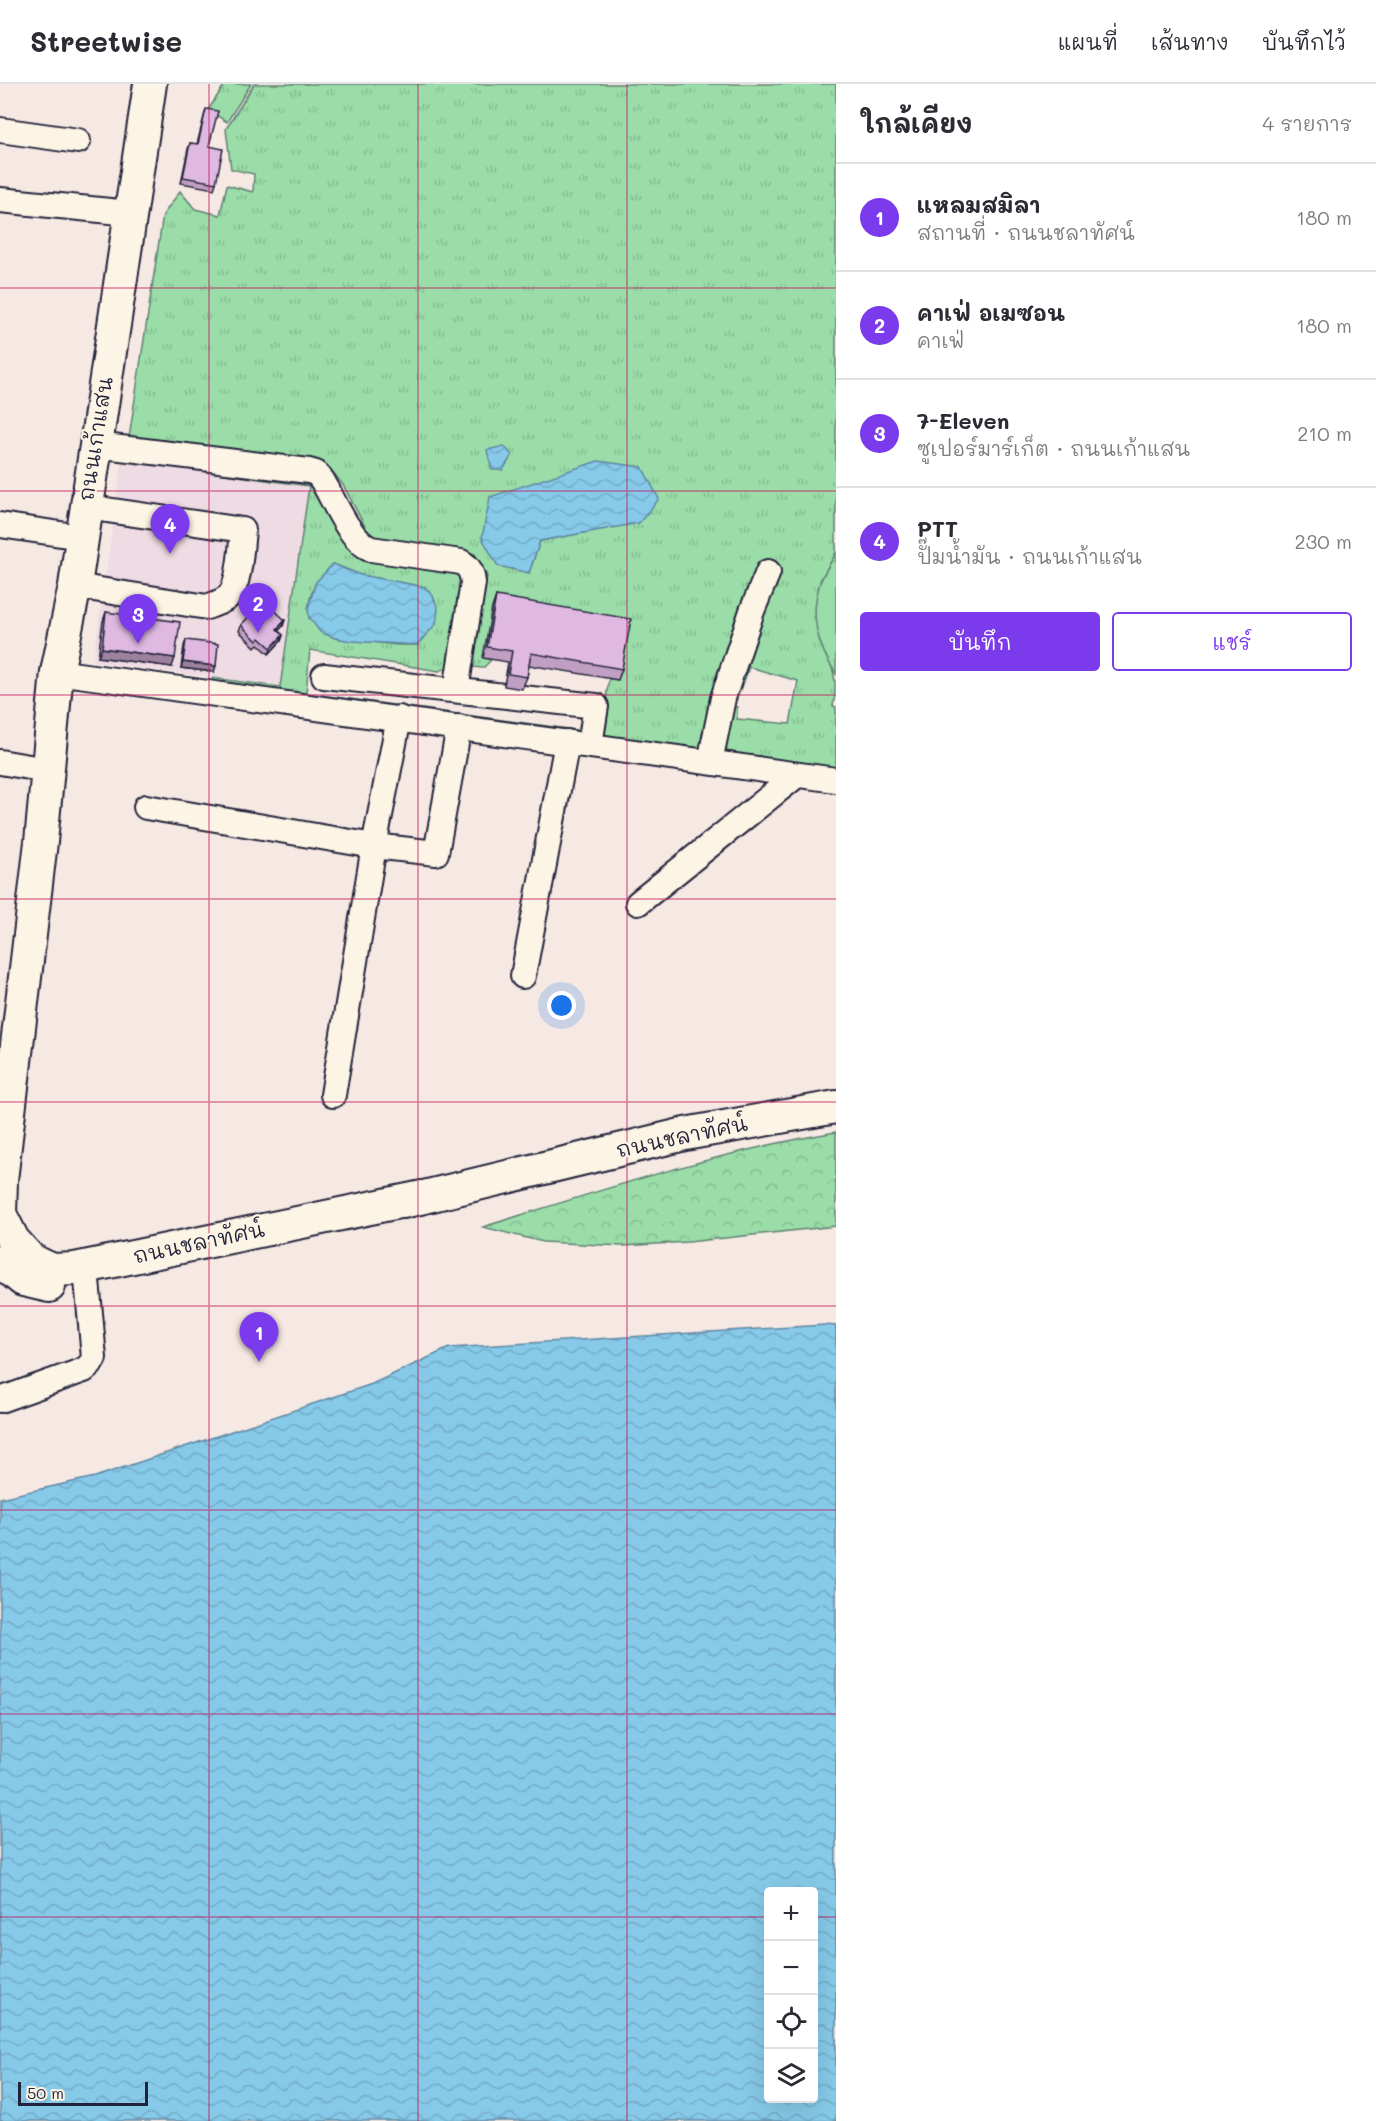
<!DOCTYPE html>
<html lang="th">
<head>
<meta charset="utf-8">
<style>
	:root { --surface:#fff; --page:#f2f2f3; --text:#2b2b33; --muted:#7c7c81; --line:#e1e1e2; --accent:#7c3aed }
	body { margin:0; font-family:Mali,"Playpen Sans Thai",sans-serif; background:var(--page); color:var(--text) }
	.controls { position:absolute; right:18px; bottom:18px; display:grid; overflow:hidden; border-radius:6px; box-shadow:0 6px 24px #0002 }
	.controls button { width:54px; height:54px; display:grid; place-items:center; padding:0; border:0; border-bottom:2px solid var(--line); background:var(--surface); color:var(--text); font:30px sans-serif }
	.scale { position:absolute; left:18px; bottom:15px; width:130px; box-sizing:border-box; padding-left:6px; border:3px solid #22223b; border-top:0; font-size:16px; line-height:21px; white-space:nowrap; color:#22223b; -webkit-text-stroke:4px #fcf5e5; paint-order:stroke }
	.you { position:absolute; left:562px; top:922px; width:21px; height:21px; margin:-15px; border:4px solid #fff; border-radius:50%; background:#1a73e8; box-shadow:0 0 0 9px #1a73e833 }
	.badge { display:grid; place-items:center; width:39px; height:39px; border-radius:50%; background:var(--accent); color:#fff; font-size:20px; font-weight:700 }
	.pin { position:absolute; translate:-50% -50px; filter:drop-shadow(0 2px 3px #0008) }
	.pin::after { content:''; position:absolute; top:32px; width:21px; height:18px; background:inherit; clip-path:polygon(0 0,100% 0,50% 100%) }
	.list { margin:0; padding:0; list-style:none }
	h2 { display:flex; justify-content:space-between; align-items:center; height:78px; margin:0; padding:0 24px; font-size:26px }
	h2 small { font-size:20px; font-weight:400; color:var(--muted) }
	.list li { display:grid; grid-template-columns:39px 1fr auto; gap:18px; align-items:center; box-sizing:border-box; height:108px; padding:0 24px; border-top:2px solid var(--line) }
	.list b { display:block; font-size:22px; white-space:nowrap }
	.list p { margin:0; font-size:20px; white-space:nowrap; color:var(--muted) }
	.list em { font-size:20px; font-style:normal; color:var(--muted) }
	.actions { display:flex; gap:12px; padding:18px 24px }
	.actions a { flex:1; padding:14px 0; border:2px solid var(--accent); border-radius:6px; text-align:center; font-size:21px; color:var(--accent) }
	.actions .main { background:var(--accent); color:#fff }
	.icon { flex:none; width:33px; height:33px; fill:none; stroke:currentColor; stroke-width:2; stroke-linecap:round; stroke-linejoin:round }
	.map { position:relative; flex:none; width:836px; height:2037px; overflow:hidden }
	header { display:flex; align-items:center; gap:36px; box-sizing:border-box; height:84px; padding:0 30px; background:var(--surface); border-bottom:2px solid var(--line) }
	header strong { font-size:28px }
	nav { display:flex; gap:33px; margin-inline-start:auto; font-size:21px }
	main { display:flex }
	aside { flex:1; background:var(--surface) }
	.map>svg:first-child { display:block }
</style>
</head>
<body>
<header>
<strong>Streetwise</strong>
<nav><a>แผนที่</a><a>เส้นทาง</a><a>บันทึกไว้</a></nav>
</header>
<main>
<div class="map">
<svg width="836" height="2037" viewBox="0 0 836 2037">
	<defs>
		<pattern id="grass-tufts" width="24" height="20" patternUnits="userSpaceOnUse" patternTransform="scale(1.5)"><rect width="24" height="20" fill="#9adda8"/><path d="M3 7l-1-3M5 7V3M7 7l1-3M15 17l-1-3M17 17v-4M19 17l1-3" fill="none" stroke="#84bd92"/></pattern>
		<pattern id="forest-crowns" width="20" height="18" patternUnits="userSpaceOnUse" patternTransform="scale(1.5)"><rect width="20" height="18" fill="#9adda8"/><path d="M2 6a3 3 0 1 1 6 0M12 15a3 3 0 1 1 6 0" fill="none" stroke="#84bd92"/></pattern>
		<pattern id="water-waves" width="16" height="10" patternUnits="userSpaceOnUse" patternTransform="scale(1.5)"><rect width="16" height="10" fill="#86c9e8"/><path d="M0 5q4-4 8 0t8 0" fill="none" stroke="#73acc8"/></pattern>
	</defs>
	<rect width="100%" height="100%" fill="#f6e9e4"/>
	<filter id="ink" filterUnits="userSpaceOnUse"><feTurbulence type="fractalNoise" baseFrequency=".0167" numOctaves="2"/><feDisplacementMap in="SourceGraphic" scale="12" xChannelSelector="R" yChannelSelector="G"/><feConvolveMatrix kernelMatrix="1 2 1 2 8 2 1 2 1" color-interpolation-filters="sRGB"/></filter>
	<g filter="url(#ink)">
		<path fill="#efdbe3" d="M 122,376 L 309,402 L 280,603 L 93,577 Z"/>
		<g fill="url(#grass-tufts)" stroke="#5e8072" stroke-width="1.5" fill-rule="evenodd">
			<path d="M 225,0 L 251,0 L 227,38 L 208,26 Z"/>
			<path d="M 254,0 L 836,0 L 836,469 L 820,497 L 832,584 C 836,594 836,610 833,622 L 836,623 L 836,688 L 718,673 L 729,621 L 737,623 L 737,635 L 790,640 L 798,597 L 749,583 L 741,606 L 732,600 L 754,536 L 778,479 L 759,497 L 704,672 L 600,652 L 609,595 L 618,596 L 626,547 L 483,574 L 491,576 L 483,584 L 473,583 L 471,572 L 487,492 L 475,470 L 378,457 L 367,446 L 343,401 L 327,381 L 311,375 L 129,354 L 163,131 L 180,107 L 195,125 L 220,131 L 227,101 L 253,108 L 254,90 L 231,85 L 226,45 ZM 582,449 L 540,457 L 529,489 L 482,454 Z"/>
			<path d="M 126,370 L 311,397 L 352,465 L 452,487 L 460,491 L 463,498 L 452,577 L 447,584 L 439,587 L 310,566 L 306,609 L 583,647 L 583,654 L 213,599 L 213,594 L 280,603 L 309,402 L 122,376 ZM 333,480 L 361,491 L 425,503 L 418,561 L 398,561 L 335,554 L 309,534 C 306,509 318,496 333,480 Z"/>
		</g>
		<path fill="url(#forest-crowns)" stroke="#5e8072" stroke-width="1.5" d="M 836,1048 L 836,1142 L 688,1158 L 623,1162 L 543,1158 L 483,1143 C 599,1107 716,1068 836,1048 Z"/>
		<path fill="#9adda8" stroke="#5e8072" stroke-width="1.5" d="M 836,469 L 836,590 C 817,561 809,532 820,499 C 823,489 831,479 836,469 Z"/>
		<g fill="url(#water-waves)" stroke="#5e86a3" stroke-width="1.5" fill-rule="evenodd">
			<path d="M 504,362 L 512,371 L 503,386 L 492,386 L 487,366 Z"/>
			<path d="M 598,377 L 642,383 L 659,415 L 639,439 L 540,457 L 529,489 L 498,482 L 482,454 L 490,413 Z"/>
			<path d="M 333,480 L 361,491 L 425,503 L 433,512 L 438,525 L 436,540 L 417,561 L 351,557 L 335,554 L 320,548 L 309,533 L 308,524 L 316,498 Z"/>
			<path d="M 825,1241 L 836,1242 L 836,2037 L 0,2037 L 0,1414 L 95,1393 L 372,1300 L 449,1264 ZM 768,1808 L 814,1808 L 814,2014 L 768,2014 Z"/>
		</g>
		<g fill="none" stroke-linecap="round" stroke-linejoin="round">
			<defs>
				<g id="minor">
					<path d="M 0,46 L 78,57"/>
					<path d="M 0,116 L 130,129"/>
					<path d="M 96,361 L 309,387 L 316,389 L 322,396 C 334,416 349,456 371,465 L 461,478 C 470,483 472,489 473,499 L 456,606"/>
					<path d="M 0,441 L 81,453"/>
					<path d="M 75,502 L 207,523 C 214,520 223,518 229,512 C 240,500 241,463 243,446 L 86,423"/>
					<path d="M 57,588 L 836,696"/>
					<path d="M 324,592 L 596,622 L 590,661"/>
					<path d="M 0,678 L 47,686"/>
					<path d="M 710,678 L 723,614 L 752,527 L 768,488"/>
					<path d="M 146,723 L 374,762 L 436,769 L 459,643"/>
					<path d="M 638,819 L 797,691"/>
					<path d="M 523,892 L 567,658"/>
					<path d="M 333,1011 L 374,762 L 399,634"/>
					<path d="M 0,1316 L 84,1286 L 90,1281 L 94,1274 L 87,1196"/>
				</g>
				<g id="major">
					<path d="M 150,0 L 75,502 L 57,588 L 41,758 L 1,1096 L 0,1130 L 13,1156 L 31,1176 L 52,1186 L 75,1185 L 423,1113"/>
					<path d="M 403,1118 L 685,1050 L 836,1023"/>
					<path d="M 0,1177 L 23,1196 L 49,1202"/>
				</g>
			</defs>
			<use href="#minor" stroke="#22223b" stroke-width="28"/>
			<use href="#major" stroke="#22223b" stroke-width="36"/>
			<use href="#minor" stroke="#fcf5e5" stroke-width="24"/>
			<use href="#major" stroke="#fcf5e5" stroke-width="32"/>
		</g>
		<g fill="#c19fc2" stroke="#22223b" stroke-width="1.5">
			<path d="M 206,25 L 209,62 L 216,99 L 214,105 L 181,99 L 188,65 L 190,59 L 197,60 Z"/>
			<path d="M 496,512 L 622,585 L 618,596 L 529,581 L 527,593 L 522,605 L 504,602 L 508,578 L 483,574 L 492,524 Z"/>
			<path d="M 106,528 L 172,583 L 98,573 L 103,537 Z"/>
			<path d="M 260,530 L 283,542 L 278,547 L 283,551 L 281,557 L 269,570 L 258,560 L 255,563 L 239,547 L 241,541 Z"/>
			<path d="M 186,556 L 214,588 L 181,584 L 184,562 Z"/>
		</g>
		<g fill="#9d829e" stroke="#22223b" stroke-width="1.5">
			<path d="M 285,536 L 283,542 L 274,551 L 277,545 Z"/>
			<path d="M 283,551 L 281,557 L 269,570 L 271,564 Z"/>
			<path d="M 102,564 L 175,574 L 172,583 L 98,573 Z"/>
			<path d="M 183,578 L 216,582 L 214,588 L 181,584 Z"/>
		</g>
		<g fill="#e0b9e2" stroke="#22223b" stroke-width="1.5">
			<path d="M 206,25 L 218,27 L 209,62 L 223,65 L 216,99 L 183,93 L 190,59 L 198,60 Z"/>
			<path d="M 496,512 L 631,535 L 622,585 L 531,569 L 527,593 L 508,590 L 512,567 L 487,563 Z"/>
			<path d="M 269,521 L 285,536 L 277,545 L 283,551 L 271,564 L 260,554 L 257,557 L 241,541 L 255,526 L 260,530 Z"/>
			<path d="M 106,528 L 180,538 L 175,574 L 102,564 Z"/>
			<path d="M 186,556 L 218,560 L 216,582 L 183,578 Z"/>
		</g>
	</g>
	<path fill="none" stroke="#c2185b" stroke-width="1.5" stroke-opacity="0.55" d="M 209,0 L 209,2037M 418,0 L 418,2037M 627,0 L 627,2037M 0,204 L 836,204M 0,407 L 836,407M 0,611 L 836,611M 0,815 L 836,815M 0,1018 L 836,1018M 0,1222 L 836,1222M 0,1426 L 836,1426M 0,1630 L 836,1630M 0,1833 L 768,1833M 814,1833 L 836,1833"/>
	<g text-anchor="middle" stroke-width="4.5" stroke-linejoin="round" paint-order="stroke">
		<g font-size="21" fill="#22223b" stroke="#fcf5e5">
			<text transform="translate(96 355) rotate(-81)" y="7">ถนนเก้าแสน</text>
			<text transform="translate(682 1053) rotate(-12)" y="7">ถนนชลาทัศน์</text>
			<text transform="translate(199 1159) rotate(-12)" y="7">ถนนชลาทัศน์</text>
		</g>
	</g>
</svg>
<div class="controls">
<button>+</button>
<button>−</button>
<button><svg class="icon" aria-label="locate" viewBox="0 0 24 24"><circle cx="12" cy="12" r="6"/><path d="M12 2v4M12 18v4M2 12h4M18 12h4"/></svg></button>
<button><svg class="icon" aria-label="layers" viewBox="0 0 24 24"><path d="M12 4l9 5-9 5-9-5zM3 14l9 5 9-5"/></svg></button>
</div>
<div class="scale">50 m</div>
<div class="you"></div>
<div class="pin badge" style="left:259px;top:1278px">1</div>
<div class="pin badge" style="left:258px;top:549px">2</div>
<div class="pin badge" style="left:138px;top:560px">3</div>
<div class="pin badge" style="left:170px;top:470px">4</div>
</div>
<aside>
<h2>ใกล้เคียง<small>4 รายการ</small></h2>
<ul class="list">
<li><span class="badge">1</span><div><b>แหลมสมิลา</b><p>สถานที่ · ถนนชลาทัศน์</p></div><em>180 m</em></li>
<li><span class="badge">2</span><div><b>คาเฟ่ อเมซอน</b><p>คาเฟ่</p></div><em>180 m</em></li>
<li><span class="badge">3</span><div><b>7-Eleven</b><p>ซูเปอร์มาร์เก็ต · ถนนเก้าแสน</p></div><em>210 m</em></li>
<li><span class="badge">4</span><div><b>PTT</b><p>ปั๊มน้ำมัน · ถนนเก้าแสน</p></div><em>230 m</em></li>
</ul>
<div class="actions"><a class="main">บันทึก</a><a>แชร์</a></div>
</aside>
</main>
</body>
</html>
